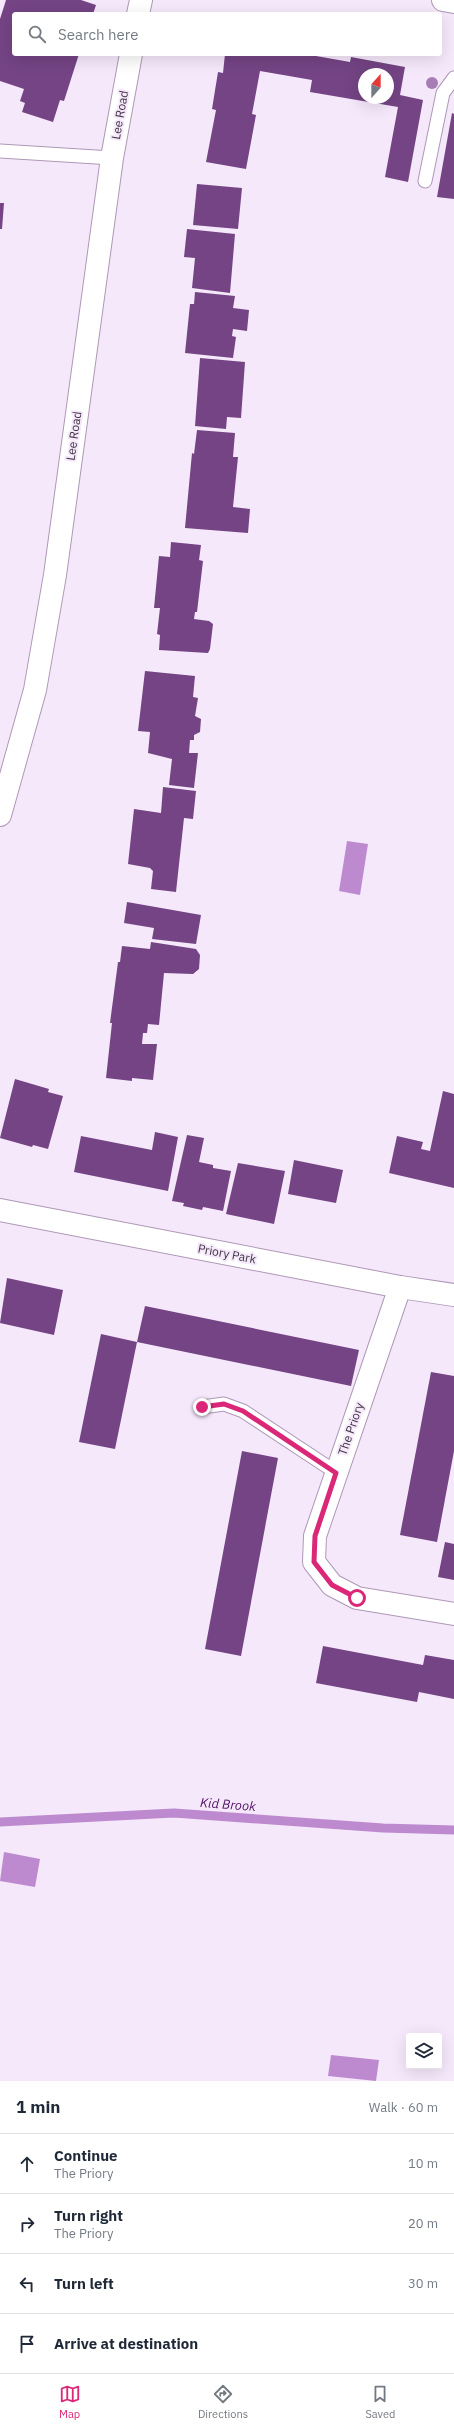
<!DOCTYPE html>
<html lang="en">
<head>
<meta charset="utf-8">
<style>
	:root { --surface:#fff; --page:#f6f6f7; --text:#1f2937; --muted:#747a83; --line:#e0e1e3; --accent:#db2777 }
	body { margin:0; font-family:"IBM Plex Sans",sans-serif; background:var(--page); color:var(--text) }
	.controls { position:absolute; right:12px; bottom:12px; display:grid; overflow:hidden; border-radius:4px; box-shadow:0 4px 16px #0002 }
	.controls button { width:36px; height:36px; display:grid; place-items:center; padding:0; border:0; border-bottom:1px solid var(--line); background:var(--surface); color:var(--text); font:20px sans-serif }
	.compass { position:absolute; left:358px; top:68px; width:36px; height:36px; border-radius:50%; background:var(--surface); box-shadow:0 4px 16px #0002; rotate:21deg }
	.stop { position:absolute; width:12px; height:12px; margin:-9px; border:3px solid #db2777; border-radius:50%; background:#fff }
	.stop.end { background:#db2777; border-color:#fff; box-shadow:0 1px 4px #0008 }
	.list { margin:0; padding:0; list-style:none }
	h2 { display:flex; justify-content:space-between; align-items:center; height:52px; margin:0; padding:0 16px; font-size:17px }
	h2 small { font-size:13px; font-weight:400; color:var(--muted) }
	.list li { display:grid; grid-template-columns:26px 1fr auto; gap:12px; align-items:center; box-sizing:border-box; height:60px; padding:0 16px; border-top:1px solid var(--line) }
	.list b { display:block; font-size:15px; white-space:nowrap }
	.list p { margin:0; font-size:13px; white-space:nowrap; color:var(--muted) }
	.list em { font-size:13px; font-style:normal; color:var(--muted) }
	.icon { flex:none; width:22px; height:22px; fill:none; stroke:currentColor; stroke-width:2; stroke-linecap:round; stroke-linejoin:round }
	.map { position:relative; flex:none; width:454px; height:2081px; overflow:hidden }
	.search { position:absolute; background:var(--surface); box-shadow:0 4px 16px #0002; left:12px; right:12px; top:12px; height:44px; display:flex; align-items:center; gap:10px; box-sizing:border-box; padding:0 14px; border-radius:4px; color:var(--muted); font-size:15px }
	.sheet { height:292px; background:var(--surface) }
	nav { display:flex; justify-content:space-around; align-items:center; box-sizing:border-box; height:56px; border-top:1px solid var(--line); background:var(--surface); font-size:11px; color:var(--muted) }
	nav a { display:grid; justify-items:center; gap:2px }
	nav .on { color:var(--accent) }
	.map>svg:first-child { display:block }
</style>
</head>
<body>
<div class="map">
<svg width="454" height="2081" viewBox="0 0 454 2081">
	<rect width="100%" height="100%" fill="#f6e8fb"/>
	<g fill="#bd8acf">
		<path d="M 347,841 L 368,844 L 360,895 L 339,891 Z"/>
		<path d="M 4,1852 L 40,1859 L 35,1887 L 0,1881 Z"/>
		<path d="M 331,2055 L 379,2060 L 376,2081 L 328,2076 Z"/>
	</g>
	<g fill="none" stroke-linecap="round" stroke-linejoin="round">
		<path stroke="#bd8acf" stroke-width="9" d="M 0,1822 L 174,1813 L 383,1828 L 454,1830"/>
	</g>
	<g fill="#744484" fill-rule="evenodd">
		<path d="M 6,0 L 81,0 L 96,5 L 93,14 L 14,14 L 14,54 L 79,54 L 64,101 L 60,100 L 53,122 L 22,112 L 25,103 L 20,101 L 24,89 L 0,81 L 0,19 Z"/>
		<path d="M 225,54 L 317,54 L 316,56 L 350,62 L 351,57 L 405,67 L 400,95 L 423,100 L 408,182 L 385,177 L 398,107 L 310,92 L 312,80 L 260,71 L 252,114 L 256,115 L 246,169 L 206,162 L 216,110 L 212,109 L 218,72 L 223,73 ZM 364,74 L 388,74 L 388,98 L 364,98 Z"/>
		<path d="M 452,113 L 454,114 L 454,199 L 437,197 Z"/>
		<path d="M 197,184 L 242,188 L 238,229 L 193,225 Z"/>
		<path d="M 0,203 L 4,203 L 2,229 L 0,229 Z"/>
		<path d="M 187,229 L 235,234 L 230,293 L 192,288 L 195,258 L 184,257 Z"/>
		<path d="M 195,292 L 235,296 L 233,308 L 249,310 L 247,331 L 233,329 L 232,336 L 236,337 L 233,358 L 185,353 L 190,304 L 194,304 Z"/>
		<path d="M 200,358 L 245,362 L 241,418 L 227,417 L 226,429 L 195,426 Z"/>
		<path d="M 197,430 L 235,433 L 233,457 L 238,457 L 233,507 L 250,509 L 248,533 L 185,528 L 192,453 L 194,454 Z"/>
		<path d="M 171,542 L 201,545 L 199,560 L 203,561 L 197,612 L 195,612 L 194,619 L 209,621 L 213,624 L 210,649 L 208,653 L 159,650 L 160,635 L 157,634 L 160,608 L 154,608 L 159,556 L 170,557 Z"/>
		<path d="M 145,671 L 195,676 L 193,697 L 198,698 L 195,716 L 201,719 L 200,732 L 194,735 L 194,740 L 190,740 L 189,753 L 198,753 L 194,788 L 169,785 L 172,759 L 148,753 L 150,732 L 138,731 Z"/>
		<path d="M 163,787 L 196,791 L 193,819 L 184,818 L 176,892 L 151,889 L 153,871 L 150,868 L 128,864 L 134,809 L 161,813 Z"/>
		<path d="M 127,902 L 201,915 L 196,944 L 152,939 L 154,928 L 124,923 Z"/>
		<path d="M 151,942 L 196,949 L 200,955 L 199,969 L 193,974 L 164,973 L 159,1025 L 148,1024 L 147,1033 L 143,1033 L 142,1044 L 157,1044 L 153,1080 L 132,1078 L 132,1081 L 106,1078 L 112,1023 L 110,1023 L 118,962 L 120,962 L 122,946 L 150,949 Z"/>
		<path d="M 15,1079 L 49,1089 L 48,1092 L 63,1096 L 48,1149 L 33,1145 L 32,1147 L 0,1138 Z"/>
		<path d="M 443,1091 L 454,1094 L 454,1188 L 389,1173 L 397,1136 L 423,1142 L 421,1149 L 430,1151 Z"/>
		<path d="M 155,1132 L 178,1137 L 168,1191 L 74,1172 L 81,1136 L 152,1150 Z"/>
		<path d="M 187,1135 L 204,1138 L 199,1162 L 213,1165 L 213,1168 L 231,1171 L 223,1211 L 203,1207 L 202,1210 L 183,1206 L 184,1203 L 172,1201 Z"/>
		<path d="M 294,1160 L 343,1170 L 336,1203 L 288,1194 Z"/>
		<path d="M 238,1163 L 285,1171 L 274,1224 L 226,1214 Z"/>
		<path d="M 7,1278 L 63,1290 L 54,1335 L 0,1323 Z"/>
		<path d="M 145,1306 L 359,1350 L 351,1386 L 137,1342 Z"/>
		<path d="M 101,1334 L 137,1342 L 115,1449 L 79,1442 Z"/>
		<path d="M 431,1372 L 454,1376 L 454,1451 L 437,1542 L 400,1535 Z"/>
		<path d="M 242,1451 L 278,1458 L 241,1656 L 205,1649 Z"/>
		<path d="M 445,1542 L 454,1544 L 454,1580 L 438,1577 Z"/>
		<path d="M 323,1646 L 423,1665 L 425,1655 L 454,1660 L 454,1699 L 419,1692 L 417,1702 L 316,1683 Z"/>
	</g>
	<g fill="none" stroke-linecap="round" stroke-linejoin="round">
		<defs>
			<g id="service">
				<path d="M 0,151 L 112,158"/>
				<path d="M 425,181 L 443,93 L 454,78"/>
				<path d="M 202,1407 L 224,1404 L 243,1411 L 337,1473"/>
			</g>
			<g id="minor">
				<path d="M 443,0 L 454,2"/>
				<path d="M 0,1210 L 400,1287 L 454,1295"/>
				<path d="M 400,1287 L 315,1536 L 314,1562 L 332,1585 L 357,1598 L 454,1614"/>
			</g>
			<g id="secondary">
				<path d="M 138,14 L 141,0"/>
				<path d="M 0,815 L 35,690 L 55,575 L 112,158 L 131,54"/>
			</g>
		</defs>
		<use href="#service" stroke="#ae98b6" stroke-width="15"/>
		<use href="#minor" stroke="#ae98b6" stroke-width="24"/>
		<use href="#secondary" stroke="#ae98b6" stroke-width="24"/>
		<use href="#service" stroke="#fff" stroke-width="13"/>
		<use href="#minor" stroke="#fff" stroke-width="22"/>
		<use href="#secondary" stroke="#fff" stroke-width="22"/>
	</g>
	<circle fill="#a77eb4" cx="432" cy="83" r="6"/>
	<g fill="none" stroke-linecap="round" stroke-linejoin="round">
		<path stroke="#db2777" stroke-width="5" d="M 202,1407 L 224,1404 L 243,1411 L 336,1473 L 315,1536 L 314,1562 L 332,1585 L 357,1598"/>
	</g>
	<g text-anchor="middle" stroke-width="4" stroke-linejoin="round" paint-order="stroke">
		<g font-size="12" fill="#403643" stroke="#f6e8fb">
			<text transform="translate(120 115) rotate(-80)" y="4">Lee Road</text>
			<text transform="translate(74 436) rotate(-82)" y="4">Lee Road</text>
			<text transform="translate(227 1254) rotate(11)" y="4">Priory Park</text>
			<text transform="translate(351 1429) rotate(-71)" y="4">The Priory</text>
		</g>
		<g font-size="13" font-style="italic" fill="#510f64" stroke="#f6e8fb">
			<text transform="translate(228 1804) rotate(4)" y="5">Kid Brook</text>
		</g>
	</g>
</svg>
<div class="controls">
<button><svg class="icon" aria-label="layers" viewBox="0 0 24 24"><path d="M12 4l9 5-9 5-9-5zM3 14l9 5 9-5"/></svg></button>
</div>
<svg class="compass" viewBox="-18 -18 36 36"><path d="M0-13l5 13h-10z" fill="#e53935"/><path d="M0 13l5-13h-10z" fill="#747a83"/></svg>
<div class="stop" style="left:357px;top:1598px"></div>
<div class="stop end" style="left:202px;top:1407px"></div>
<div class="search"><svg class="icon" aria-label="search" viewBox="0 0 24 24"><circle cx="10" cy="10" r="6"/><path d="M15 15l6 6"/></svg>Search here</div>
</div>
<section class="sheet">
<h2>1 min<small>Walk · 60 m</small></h2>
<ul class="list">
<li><svg class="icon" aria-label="ahead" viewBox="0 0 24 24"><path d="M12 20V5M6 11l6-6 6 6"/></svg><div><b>Continue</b><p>The Priory</p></div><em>10 m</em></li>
<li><svg class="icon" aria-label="right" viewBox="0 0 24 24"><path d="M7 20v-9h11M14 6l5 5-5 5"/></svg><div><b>Turn right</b><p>The Priory</p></div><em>20 m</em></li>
<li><svg class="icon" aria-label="left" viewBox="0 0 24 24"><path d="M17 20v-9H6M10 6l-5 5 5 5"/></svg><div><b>Turn left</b></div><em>30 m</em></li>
<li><svg class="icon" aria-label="arrive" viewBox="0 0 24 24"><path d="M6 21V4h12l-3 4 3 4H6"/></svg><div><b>Arrive at destination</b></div></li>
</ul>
</section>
<nav>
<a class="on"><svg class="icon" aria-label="map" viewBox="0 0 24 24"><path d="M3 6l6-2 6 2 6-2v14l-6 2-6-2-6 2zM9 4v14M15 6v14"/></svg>Map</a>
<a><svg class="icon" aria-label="directions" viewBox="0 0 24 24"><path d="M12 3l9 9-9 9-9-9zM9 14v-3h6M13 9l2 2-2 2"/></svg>Directions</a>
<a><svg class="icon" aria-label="saved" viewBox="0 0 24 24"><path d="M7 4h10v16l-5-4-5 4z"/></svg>Saved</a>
</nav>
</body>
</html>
